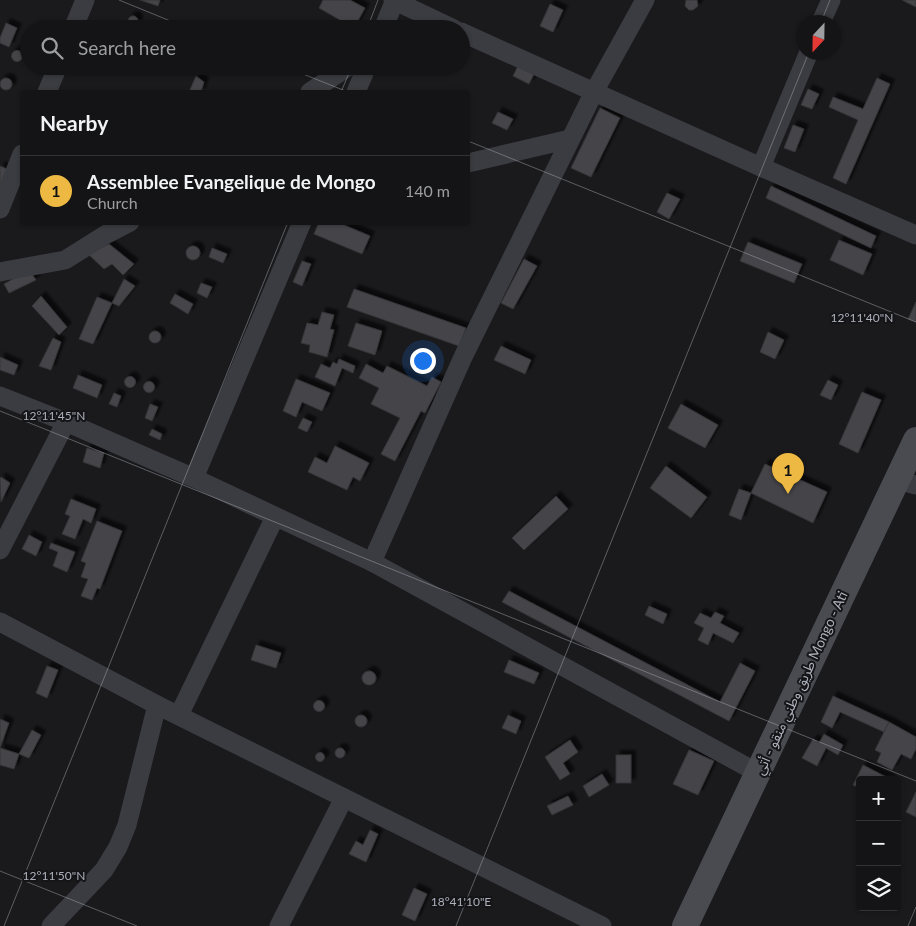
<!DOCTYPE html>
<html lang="en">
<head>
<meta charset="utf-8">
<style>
	:root { --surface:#141416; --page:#212123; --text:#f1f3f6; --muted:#9d9ea1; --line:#333335; --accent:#edb942 }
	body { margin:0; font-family:Lato,"Noto Sans Arabic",sans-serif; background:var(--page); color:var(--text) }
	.controls { position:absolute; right:15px; bottom:15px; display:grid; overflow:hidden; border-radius:5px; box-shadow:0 1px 4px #0004 }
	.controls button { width:45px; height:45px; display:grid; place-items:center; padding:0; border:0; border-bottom:1px solid var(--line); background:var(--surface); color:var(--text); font:25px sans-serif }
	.compass { position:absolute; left:796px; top:15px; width:45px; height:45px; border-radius:50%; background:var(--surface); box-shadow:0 1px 4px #0004; rotate:202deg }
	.you { position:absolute; left:422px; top:360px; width:18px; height:18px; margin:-12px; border:4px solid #fff; border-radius:50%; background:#1a73e8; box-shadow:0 0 0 8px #1a73e833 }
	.badge { display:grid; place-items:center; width:32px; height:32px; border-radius:50%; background:var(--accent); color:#111; font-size:16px; font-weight:700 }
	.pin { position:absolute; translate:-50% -41px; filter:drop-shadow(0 1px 2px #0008) }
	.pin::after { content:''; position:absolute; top:26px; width:18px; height:15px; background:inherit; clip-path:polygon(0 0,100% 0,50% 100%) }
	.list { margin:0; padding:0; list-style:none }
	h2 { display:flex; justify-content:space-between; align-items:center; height:65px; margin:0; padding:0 20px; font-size:21px }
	h2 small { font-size:16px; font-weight:400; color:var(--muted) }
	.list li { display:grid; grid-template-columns:32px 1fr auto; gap:15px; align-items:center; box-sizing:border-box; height:70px; padding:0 20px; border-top:1px solid var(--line) }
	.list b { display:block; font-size:19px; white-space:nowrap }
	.list p { margin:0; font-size:16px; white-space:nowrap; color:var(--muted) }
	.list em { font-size:16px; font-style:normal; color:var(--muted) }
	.icon { flex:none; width:28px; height:28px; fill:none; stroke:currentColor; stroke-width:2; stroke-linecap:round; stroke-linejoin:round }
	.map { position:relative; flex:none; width:916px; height:926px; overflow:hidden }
	.search { position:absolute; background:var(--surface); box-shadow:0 1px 4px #0004; left:20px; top:20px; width:450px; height:55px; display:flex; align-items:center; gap:12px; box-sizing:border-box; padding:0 18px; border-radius:28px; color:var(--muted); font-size:19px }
	.panel { position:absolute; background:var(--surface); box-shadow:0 1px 4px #0004; left:20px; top:90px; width:450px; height:135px; border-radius:5px }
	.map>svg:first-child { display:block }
</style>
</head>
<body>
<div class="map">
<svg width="916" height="926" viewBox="0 0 916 926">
	<defs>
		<filter id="shadow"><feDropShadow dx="4.5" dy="-4.5" stdDeviation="1" flood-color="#0009"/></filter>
	</defs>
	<rect width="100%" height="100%" fill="#1a1a1d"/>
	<g fill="#444549" stroke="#353438" filter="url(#shadow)">
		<path d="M 140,0 L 160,0 L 158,6 Z"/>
		<path d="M 323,0 L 350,0 L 365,8 L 354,28 L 319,8 Z"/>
		<path d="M 686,0 L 697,0 L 698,6 L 693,10 L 689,10 L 685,6 Z"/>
		<path d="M 902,0 L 916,0 L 916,7 Z"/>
		<path d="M 550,4 L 563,10 L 553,32 L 540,26 Z"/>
		<circle cx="133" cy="21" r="5"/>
		<path d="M 6,23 L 17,28 L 9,47 L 0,43 L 0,38 Z"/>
		<circle cx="17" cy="56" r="5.5"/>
		<path d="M 518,66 L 534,74 L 529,84 L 513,76 Z"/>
		<path d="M 196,76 L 204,82 L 201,92 L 189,92 Z"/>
		<path d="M 877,78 L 890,84 L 846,184 L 833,178 L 858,120 L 829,107 L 833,97 L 863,109 Z"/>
		<circle cx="6" cy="84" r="6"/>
		<path d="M 808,89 L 819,94 L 812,109 L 801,105 Z"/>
		<path d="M 600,108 L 620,118 L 591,177 L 571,168 Z"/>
		<path d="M 498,112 L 513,119 L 507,130 L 492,123 Z"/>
		<path d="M 793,125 L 804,129 L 795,152 L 784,148 Z"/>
		<path d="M 0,166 L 7,169 L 0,188 Z"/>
		<path d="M 771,186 L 876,236 L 871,248 L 766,198 Z"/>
		<path d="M 667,193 L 680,199 L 669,219 L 657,212 Z"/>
		<path d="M 319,222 L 337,222 L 370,236 L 362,254 L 314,234 Z"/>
		<path d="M 839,240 L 872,254 L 863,275 L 830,260 Z"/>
		<path d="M 748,242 L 802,264 L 794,283 L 740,261 Z"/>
		<path d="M 109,244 L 134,264 L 123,275 L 112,264 L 104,269 L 88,254 Z"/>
		<circle cx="193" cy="253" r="7"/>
		<path d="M 212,248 L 227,254 L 223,263 L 209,257 Z"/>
		<path d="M 524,259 L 537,266 L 513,309 L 501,303 Z"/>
		<path d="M 302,261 L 311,264 L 302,286 L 293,282 Z"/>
		<path d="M 29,270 L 36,280 L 9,293 L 4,284 Z"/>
		<path d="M 124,279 L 135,286 L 119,306 L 112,303 Z"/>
		<path d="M 201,283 L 212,287 L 207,298 L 197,293 Z"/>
		<path d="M 354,289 L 466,328 L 459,346 L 347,307 Z"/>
		<path d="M 175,294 L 193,304 L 188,314 L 170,303 Z"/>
		<path d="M 41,296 L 67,327 L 59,335 L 32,306 Z"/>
		<path d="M 97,297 L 112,303 L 93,344 L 79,339 Z"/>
		<path d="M 916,302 L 916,322 L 908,319 Z"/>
		<path d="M 322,312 L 334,315 L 330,329 L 334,330 L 327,357 L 309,352 L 310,345 L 301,343 L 307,323 L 318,325 Z"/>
		<path d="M 356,323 L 382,331 L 375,355 L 348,346 Z"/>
		<circle cx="155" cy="337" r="6"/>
		<path d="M 768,332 L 784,340 L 775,359 L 760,352 Z"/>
		<path d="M 53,338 L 61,342 L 51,370 L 39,366 Z"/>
		<path d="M 501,346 L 531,360 L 525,374 L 494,360 Z"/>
		<path d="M 0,357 L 18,365 L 14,375 L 0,370 Z"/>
		<path d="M 339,359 L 355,366 L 353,373 L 342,368 L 335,386 L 315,377 L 321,364 L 330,368 L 333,362 L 337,364 Z"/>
		<path d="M 366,364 L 383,373 L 387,366 L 427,386 L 432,377 L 441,382 L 425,413 L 421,411 L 395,461 L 381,454 L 400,418 L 371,404 L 379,388 L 359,378 Z"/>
		<path d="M 78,375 L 102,385 L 97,398 L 73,388 Z"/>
		<circle cx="130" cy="382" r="5.5"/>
		<path d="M 296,379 L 330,393 L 322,411 L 302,402 L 296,417 L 283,411 Z"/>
		<path d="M 828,380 L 838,385 L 831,400 L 820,395 Z"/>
		<circle cx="149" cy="387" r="5.5"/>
		<path d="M 862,392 L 881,400 L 858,453 L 839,444 Z"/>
		<path d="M 114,393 L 121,396 L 117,407 L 109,404 Z"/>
		<path d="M 150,404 L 158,407 L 152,421 L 145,418 Z"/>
		<path d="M 681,404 L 718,425 L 705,448 L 668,428 Z"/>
		<path d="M 303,418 L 312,422 L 307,432 L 298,428 Z"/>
		<path d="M 152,429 L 162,434 L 160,440 L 149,435 Z"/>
		<path d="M 335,446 L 369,463 L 360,481 L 353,477 L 347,490 L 308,472 L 315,457 L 327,463 Z"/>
		<path d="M 87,448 L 104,453 L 100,468 L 83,462 Z"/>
		<path d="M 765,464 L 827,492 L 813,523 L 751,493 Z"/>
		<path d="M 666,466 L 707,497 L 691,518 L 650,488 Z"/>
		<path d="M 1,477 L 10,483 L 1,502 L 0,479 Z"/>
		<path d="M 739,489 L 751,493 L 741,520 L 729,515 Z"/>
		<path d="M 556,496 L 568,509 L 524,550 L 512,538 Z"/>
		<path d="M 71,499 L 96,509 L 91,523 L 83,519 L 75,539 L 62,534 L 70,516 L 65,514 Z"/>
		<path d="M 97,521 L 122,531 L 100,589 L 97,588 L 92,600 L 81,596 L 88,579 L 81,577 L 86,563 L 81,561 Z"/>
		<path d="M 29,535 L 42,542 L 36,556 L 22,549 Z"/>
		<path d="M 51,543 L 75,552 L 67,572 L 53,566 L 58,552 L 49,548 Z"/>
		<path d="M 509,591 L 720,702 L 740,663 L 755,671 L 729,721 L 502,602 Z"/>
		<path d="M 649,606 L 667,614 L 663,624 L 645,615 Z"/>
		<path d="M 715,612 L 724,616 L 720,623 L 739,633 L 733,643 L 713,633 L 708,645 L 698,640 L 704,628 L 694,623 L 700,613 L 711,618 Z"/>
		<path d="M 256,645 L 281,653 L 276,668 L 251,660 Z"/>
		<path d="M 509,660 L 539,673 L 534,684 L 504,672 Z"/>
		<path d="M 47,666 L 58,670 L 47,698 L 36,693 Z"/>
		<circle cx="369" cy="678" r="7"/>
		<path d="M 833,696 L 889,722 L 884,732 L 840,712 L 832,728 L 821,722 Z"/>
		<circle cx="319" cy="706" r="5.5"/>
		<circle cx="361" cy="721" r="6"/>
		<path d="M 508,715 L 521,721 L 516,734 L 502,728 Z"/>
		<path d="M 0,719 L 9,723 L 0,748 Z"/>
		<path d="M 889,722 L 916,737 L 916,749 L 911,759 L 901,754 L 892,770 L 877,762 L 881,753 L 875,750 Z"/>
		<path d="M 32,730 L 41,735 L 29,758 L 19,754 Z"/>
		<path d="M 824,734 L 843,745 L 838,755 L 826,748 L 817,766 L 802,758 L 813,739 L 819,743 Z"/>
		<path d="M 570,740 L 578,752 L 563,763 L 570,774 L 560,780 L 545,757 Z"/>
		<circle cx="340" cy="753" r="5"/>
		<path d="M 0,748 L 19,754 L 14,769 L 0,765 Z"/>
		<path d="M 689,750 L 714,761 L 698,795 L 673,784 Z"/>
		<circle cx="320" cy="757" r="4.5"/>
		<rect x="616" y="755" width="15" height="28"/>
		<path d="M 863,765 L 892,780 L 860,780 L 860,788 L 853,785 Z"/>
		<path d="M 602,774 L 609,785 L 589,797 L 583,786 Z"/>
		<path d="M 916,792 L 916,817 L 906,812 Z"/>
		<path d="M 568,796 L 573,805 L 552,815 L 547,806 Z"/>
		<path d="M 370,830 L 378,834 L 366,862 L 349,854 L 356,841 L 363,845 Z"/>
		<path d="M 414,888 L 427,894 L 415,921 L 402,915 Z"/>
	</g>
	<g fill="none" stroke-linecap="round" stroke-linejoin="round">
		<g stroke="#3b3c41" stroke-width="19">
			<path d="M 393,0 L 454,29"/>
			<path d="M 821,22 L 831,0"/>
			<path d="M 73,29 L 85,0"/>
			<path d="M 383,29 L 395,0"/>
			<path d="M 461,32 L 761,167 L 809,52"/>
			<path d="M 47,92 L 58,66"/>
			<path d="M 310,92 L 349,66"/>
			<path d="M 356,92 L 367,66"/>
			<path d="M 468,163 L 570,139"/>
			<path d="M 761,167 L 916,235"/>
			<path d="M 0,209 L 22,154"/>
			<path d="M 0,272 L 65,260 L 105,235 L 130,222"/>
			<path d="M 0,396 L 66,422 L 194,478 L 372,562 L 758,773"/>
			<path d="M 194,478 L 302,222"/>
			<path d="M 897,480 L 916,485"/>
			<path d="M 0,550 L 66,422"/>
			<path d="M 372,562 L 463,357 L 594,92 L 645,0"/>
			<path d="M 0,622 L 157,705 L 602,926"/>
			<path d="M 179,715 L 275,517"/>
			<path d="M 51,926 L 104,870 L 118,847 L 127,825 L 157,705"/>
			<path d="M 279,926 L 344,798"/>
		</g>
		<path stroke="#494b51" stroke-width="26" d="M 685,926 L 916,440"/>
	</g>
	<path fill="none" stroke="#adb1bb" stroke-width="1" stroke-opacity="0.45" d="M 119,0 L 190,29M 821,22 L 830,0M 367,29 L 378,0M 283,66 L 348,92M 341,92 L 352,66M 468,141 L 916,322M 0,411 L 916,781M 0,871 L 137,926M 4,926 L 288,222M 456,926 L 809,52M 908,926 L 916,907"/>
	<g text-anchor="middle" stroke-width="4" stroke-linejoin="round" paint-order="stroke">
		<g font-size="14" fill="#adb1bb" stroke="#151518">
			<text transform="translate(801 683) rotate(-65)" y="5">طريق وطني منقو - أتي Mongo - Ati</text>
		</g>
	</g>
	<g font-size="12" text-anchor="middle" fill="#adb1bb" stroke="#151518" stroke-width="4" stroke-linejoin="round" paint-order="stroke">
		<text x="862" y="322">12°11'40"N</text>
		<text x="54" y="420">12°11'45"N</text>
		<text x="54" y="880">12°11'50"N</text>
		<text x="461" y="906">18°41'10"E</text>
	</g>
</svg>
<div class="controls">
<button>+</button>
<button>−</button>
<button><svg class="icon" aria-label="layers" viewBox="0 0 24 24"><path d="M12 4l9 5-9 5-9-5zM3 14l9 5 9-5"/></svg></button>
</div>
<svg class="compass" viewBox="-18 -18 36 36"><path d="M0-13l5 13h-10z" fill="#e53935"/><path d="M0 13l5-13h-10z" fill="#9d9ea1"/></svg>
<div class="you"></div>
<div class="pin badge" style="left:788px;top:494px">1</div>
<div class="search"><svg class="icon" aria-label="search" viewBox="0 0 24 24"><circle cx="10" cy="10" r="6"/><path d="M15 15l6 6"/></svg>Search here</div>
<section class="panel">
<h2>Nearby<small></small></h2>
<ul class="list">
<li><span class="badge">1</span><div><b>Assemblee Evangelique de Mongo</b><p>Church</p></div><em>140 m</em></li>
</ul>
</section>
</div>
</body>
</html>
